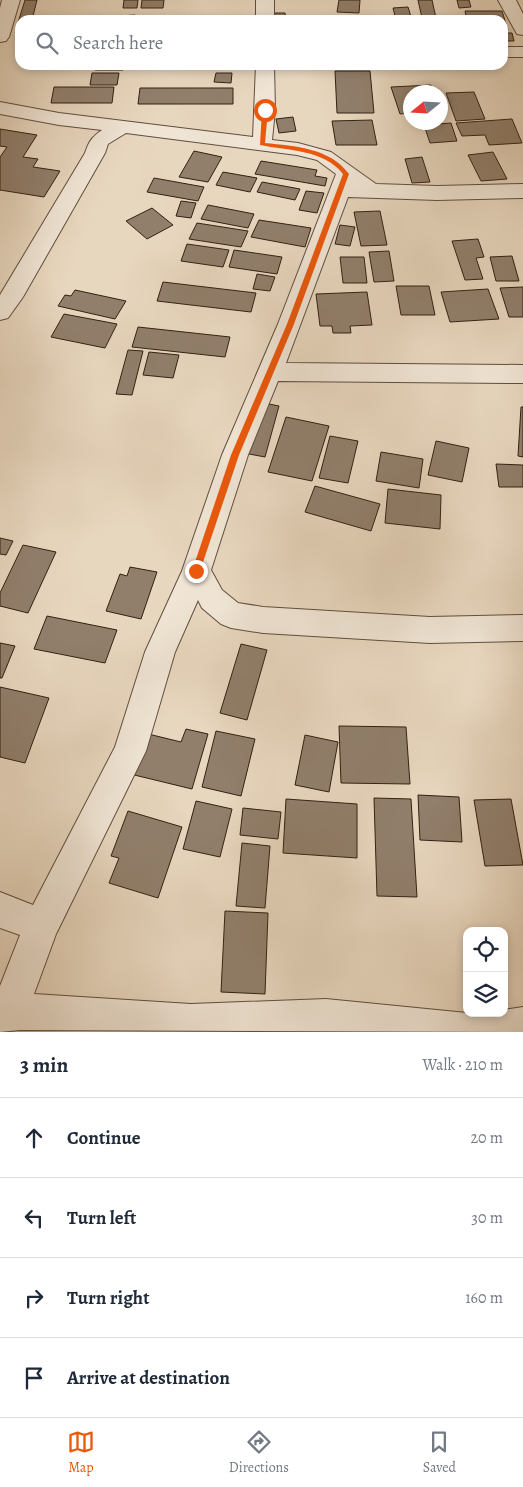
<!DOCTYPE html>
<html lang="en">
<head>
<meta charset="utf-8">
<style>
	:root { --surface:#fff; --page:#f6f6f7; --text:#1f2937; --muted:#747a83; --line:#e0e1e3; --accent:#ea580c }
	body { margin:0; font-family:Alegreya,serif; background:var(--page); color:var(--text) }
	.controls { position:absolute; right:15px; bottom:15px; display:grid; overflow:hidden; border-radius:10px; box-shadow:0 2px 8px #0003 }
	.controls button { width:45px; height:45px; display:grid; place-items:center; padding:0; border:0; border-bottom:1px solid var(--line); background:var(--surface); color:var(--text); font:25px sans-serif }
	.compass { position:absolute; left:403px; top:85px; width:45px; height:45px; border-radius:50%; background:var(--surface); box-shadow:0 2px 8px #0003; rotate:252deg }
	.stop { position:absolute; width:15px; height:15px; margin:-11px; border:4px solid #ea580c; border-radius:50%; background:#fff }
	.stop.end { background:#ea580c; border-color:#fff; box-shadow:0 1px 5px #0008 }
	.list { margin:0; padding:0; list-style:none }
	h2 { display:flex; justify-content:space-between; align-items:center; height:65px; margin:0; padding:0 20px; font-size:21px }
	h2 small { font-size:16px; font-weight:400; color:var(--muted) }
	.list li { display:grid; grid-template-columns:32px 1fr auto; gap:15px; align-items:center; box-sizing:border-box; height:80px; padding:0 20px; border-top:1px solid var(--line) }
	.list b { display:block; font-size:19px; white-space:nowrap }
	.list em { font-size:16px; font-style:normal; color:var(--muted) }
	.icon { flex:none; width:28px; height:28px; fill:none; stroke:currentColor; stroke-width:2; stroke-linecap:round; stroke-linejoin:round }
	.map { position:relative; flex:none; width:523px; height:1032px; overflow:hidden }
	.search { position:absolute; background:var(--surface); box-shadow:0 2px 8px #0003; left:15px; right:15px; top:15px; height:55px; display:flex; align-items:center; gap:12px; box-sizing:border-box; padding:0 18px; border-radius:15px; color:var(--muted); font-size:19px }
	.sheet { height:385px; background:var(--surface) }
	nav { display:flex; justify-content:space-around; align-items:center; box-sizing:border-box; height:70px; border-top:1px solid var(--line); background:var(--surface); font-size:14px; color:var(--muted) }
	nav a { display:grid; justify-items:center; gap:2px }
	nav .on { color:var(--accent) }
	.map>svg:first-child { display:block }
</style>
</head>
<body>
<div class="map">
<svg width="523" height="1032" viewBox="0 0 523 1032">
	<rect width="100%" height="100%" fill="#e8d7bf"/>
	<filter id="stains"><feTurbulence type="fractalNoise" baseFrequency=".004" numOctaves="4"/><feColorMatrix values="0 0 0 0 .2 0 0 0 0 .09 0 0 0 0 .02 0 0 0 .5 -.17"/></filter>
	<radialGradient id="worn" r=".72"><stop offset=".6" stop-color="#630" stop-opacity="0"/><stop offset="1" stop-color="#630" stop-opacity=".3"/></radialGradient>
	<g fill="#917f6c" stroke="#322013">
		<path d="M 25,0 L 37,0 L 32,20 L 20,20 L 20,26 L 17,26 Z"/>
		<path d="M 124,0 L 138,0 L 137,8 L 123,8 Z"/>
		<path d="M 142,0 L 164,0 L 163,8 L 141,8 Z"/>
		<path d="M 339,0 L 360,0 L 359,13 L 337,12 Z"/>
		<path d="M 418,0 L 432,0 L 436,18 L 422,18 Z"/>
		<path d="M 457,0 L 469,0 L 471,7 L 459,8 Z"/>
		<path d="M 408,7 L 412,20 L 396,20 L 393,8 Z"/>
		<path d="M 465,11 L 502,11 L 508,30 L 503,30 L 503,20 L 467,20 Z"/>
		<path d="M 274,13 L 285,13 L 286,19 L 275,19 Z"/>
		<path d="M 135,15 L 135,20 L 120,20 L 120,16 Z"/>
		<path d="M 337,16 L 368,19 L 336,20 Z"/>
		<path d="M 503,33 L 512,33 L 514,41 L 503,41 Z"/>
		<path d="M 96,65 L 124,65 L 123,70 L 95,70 Z"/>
		<path d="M 335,71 L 370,71 L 374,113 L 337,113 Z"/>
		<path d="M 92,73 L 119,73 L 117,85 L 90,85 Z"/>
		<path d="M 216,73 L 232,73 L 231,83 L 214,82 Z"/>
		<path d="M 431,85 L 434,92 L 410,92 L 410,113 L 400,114 L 391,87 Z"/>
		<path d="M 54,87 L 114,87 L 112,103 L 51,103 Z"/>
		<path d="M 140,88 L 233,88 L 233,104 L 138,104 Z"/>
		<path d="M 474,92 L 485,119 L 456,121 L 446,93 Z"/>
		<path d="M 293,117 L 296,131 L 279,133 L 276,119 Z"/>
		<path d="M 512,119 L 522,143 L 489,145 L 485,135 L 462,136 L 456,123 Z"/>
		<path d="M 372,120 L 377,145 L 336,145 L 332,121 Z"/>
		<path d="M 451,123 L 457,141 L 430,143 L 424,125 Z"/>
		<path d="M 0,129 L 37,135 L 23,157 L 38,159 L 33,167 L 60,171 L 44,197 L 0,190 L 0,157 L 7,147 L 0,146 Z"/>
		<path d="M 194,151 L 222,157 L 208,182 L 179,177 Z"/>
		<path d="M 493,152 L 507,179 L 481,181 L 468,155 Z"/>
		<path d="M 422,157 L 430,182 L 412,183 L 405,159 Z"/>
		<path d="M 261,161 L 317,170 L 315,176 L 327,178 L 325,186 L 255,174 Z"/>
		<path d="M 223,172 L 257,178 L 250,192 L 216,185 Z"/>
		<path d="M 154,178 L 204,187 L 198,201 L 147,192 Z"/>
		<path d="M 262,182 L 300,189 L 295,200 L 257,192 Z"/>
		<path d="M 306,191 L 324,193 L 317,213 L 299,210 Z"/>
		<path d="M 181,201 L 196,203 L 191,218 L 176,216 Z"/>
		<path d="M 208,205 L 254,214 L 248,228 L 201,219 Z"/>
		<path d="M 152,208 L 173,225 L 147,239 L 126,221 Z"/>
		<path d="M 380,211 L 387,245 L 361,246 L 354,212 Z"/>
		<path d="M 259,220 L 311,228 L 305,247 L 251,237 Z"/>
		<path d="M 197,223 L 248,231 L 241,247 L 189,239 Z"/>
		<path d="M 340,225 L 355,227 L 350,246 L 335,244 Z"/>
		<path d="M 478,239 L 484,257 L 476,258 L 483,279 L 465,280 L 452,241 Z"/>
		<path d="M 187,244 L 229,250 L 223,267 L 181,261 Z"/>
		<path d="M 234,250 L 282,257 L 277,274 L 229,267 Z"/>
		<path d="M 389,251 L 394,281 L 374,282 L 369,252 Z"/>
		<path d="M 512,256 L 519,281 L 496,281 L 490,257 Z"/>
		<path d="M 340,257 L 364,257 L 367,283 L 343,283 Z"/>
		<path d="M 257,274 L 275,277 L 270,291 L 253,289 Z"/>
		<path d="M 163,282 L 256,293 L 251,312 L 157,301 Z"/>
		<path d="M 396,286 L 429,286 L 435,315 L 401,315 Z"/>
		<path d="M 523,287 L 523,317 L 509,317 L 500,288 Z"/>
		<path d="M 488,289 L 499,319 L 450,322 L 441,292 Z"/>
		<path d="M 75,290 L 126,301 L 115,319 L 58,306 L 65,295 L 71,296 Z"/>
		<path d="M 367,292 L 372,325 L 350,326 L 351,333 L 333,333 L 332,326 L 320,326 L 316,294 Z"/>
		<path d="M 64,314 L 117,324 L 105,348 L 51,337 Z"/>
		<path d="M 138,327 L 230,337 L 225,357 L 132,347 Z"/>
		<path d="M 128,350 L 143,351 L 132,395 L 116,394 Z"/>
		<path d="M 149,352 L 179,355 L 173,378 L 143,375 Z"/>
		<path d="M 264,403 L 279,406 L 265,457 L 249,454 Z"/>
		<path d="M 521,407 L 523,407 L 523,457 L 518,456 Z"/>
		<path d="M 286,417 L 329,426 L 312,481 L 268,472 Z"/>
		<path d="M 330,436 L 358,441 L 348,483 L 319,478 Z"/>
		<path d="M 436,441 L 469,448 L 462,482 L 428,475 Z"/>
		<path d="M 381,452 L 423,459 L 419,488 L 376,481 Z"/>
		<path d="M 496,464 L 523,465 L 523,487 L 499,487 Z"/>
		<path d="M 315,486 L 380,504 L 371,531 L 305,512 Z"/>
		<path d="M 388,489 L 441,495 L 440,529 L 385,523 Z"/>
		<path d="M 0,538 L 13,541 L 6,555 L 0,554 Z"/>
		<path d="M 23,545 L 56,552 L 28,613 L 0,606 L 0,593 Z"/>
		<path d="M 130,567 L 157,572 L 141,619 L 106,611 L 120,574 L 127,576 Z"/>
		<path d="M 47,616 L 117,630 L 105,663 L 34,649 Z"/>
		<path d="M 0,643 L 15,646 L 2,678 L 0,678 Z"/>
		<path d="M 241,644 L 267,650 L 247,720 L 220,713 Z"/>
		<path d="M 0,687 L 49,698 L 25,763 L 0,757 Z"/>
		<path d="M 339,726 L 406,727 L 410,784 L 341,783 Z"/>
		<path d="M 186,729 L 208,734 L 192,789 L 126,773 L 140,732 L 181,742 Z"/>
		<path d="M 216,731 L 255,739 L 241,796 L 202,787 Z"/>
		<path d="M 305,735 L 338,742 L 329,792 L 295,785 Z"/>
		<path d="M 418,795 L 459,797 L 462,842 L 420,840 Z"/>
		<path d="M 374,798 L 411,799 L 417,897 L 377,896 Z"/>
		<path d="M 286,799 L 357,804 L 357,858 L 283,853 Z"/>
		<path d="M 511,799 L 523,865 L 485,866 L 474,800 Z"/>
		<path d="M 196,801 L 232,809 L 220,857 L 183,849 Z"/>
		<path d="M 243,808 L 281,812 L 278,839 L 240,835 Z"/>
		<path d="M 128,811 L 182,827 L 158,898 L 109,883 L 119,858 L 111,856 Z"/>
		<path d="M 242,843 L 270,846 L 265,908 L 236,906 Z"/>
		<path d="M 225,911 L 268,913 L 265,994 L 221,992 Z"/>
	</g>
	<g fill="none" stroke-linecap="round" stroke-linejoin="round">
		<defs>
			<g id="minor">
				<path d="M 2,0 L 20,0 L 9,37 L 6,41 L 0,42 L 0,8 Z"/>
				<rect x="256" y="0" width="18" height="20"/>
				<path d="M 498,0 L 516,0 L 523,14 L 523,35 L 517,34 Z"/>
				<rect x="503" y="47" width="20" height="10"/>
				<path d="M 256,65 L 274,65 L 275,110 L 272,140 L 298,143 L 331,152 L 376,184 L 437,186 L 523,184 L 523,198 L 437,200 L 348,197 L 286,363 L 523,365 L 523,383 L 278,381 L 248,455 L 211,570 L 222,590 L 238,603 L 263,607 L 430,617 L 523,615 L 523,641 L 430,643 L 263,633 L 231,628 L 221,624 L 202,608 L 198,600 L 175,652 L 146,751 L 56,934 L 34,994 L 191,1004 L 326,999 L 467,1013 L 504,1013 L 504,1010 L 523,1007 L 523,1032 L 20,1030 L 0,1032 L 0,986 L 20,935 L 0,928 L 0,892 L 33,905 L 115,747 L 145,652 L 182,571 L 222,455 L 278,324 L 336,174 L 317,160 L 297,155 L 126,133 L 108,144 L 105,153 L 23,297 L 8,318 L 0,320 L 0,295 L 85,153 C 89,141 92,137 102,130 L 59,125 L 0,114 L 0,102 L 59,113 L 253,137 Z"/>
			</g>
		</defs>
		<use href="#minor" stroke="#604e3e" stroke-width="2"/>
		<use href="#minor" fill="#f0e5d5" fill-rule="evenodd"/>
	</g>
	<path fill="#ea580c" d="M 265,109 L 268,110 L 265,143 C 295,146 330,148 349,174 L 294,324 L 239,455 L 200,571 L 196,575 L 192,571 L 231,455 L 287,324 L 343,174 C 323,149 289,151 260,145 L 262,110 Z"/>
	<rect width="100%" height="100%" filter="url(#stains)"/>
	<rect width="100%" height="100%" fill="url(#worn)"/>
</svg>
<div class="controls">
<button><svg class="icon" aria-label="locate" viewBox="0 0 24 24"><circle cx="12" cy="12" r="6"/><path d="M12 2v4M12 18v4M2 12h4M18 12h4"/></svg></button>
<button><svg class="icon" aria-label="layers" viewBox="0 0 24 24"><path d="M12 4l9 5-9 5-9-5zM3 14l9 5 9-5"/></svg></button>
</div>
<svg class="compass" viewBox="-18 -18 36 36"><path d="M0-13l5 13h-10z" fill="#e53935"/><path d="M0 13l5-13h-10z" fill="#747a83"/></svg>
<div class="stop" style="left:265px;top:110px"></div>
<div class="stop end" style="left:196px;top:571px"></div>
<div class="search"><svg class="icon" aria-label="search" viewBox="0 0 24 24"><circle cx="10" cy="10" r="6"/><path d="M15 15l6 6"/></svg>Search here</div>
</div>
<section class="sheet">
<h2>3 min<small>Walk · 210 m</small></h2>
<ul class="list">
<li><svg class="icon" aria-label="ahead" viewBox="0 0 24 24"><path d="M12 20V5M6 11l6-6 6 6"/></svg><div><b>Continue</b></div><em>20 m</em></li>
<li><svg class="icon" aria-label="left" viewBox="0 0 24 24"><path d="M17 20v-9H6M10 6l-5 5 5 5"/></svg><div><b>Turn left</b></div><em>30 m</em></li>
<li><svg class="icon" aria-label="right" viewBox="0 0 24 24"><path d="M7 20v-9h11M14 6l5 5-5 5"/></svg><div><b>Turn right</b></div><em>160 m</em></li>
<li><svg class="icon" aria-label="arrive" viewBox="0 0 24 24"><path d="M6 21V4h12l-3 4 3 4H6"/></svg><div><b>Arrive at destination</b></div></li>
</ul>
</section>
<nav>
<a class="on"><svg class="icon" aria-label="map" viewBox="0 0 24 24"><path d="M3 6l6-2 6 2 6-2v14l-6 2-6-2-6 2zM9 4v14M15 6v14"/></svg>Map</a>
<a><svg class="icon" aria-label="directions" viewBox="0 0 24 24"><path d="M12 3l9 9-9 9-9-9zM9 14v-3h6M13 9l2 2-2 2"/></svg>Directions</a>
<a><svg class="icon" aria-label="saved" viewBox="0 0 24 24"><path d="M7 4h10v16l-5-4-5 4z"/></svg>Saved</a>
</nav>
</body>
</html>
